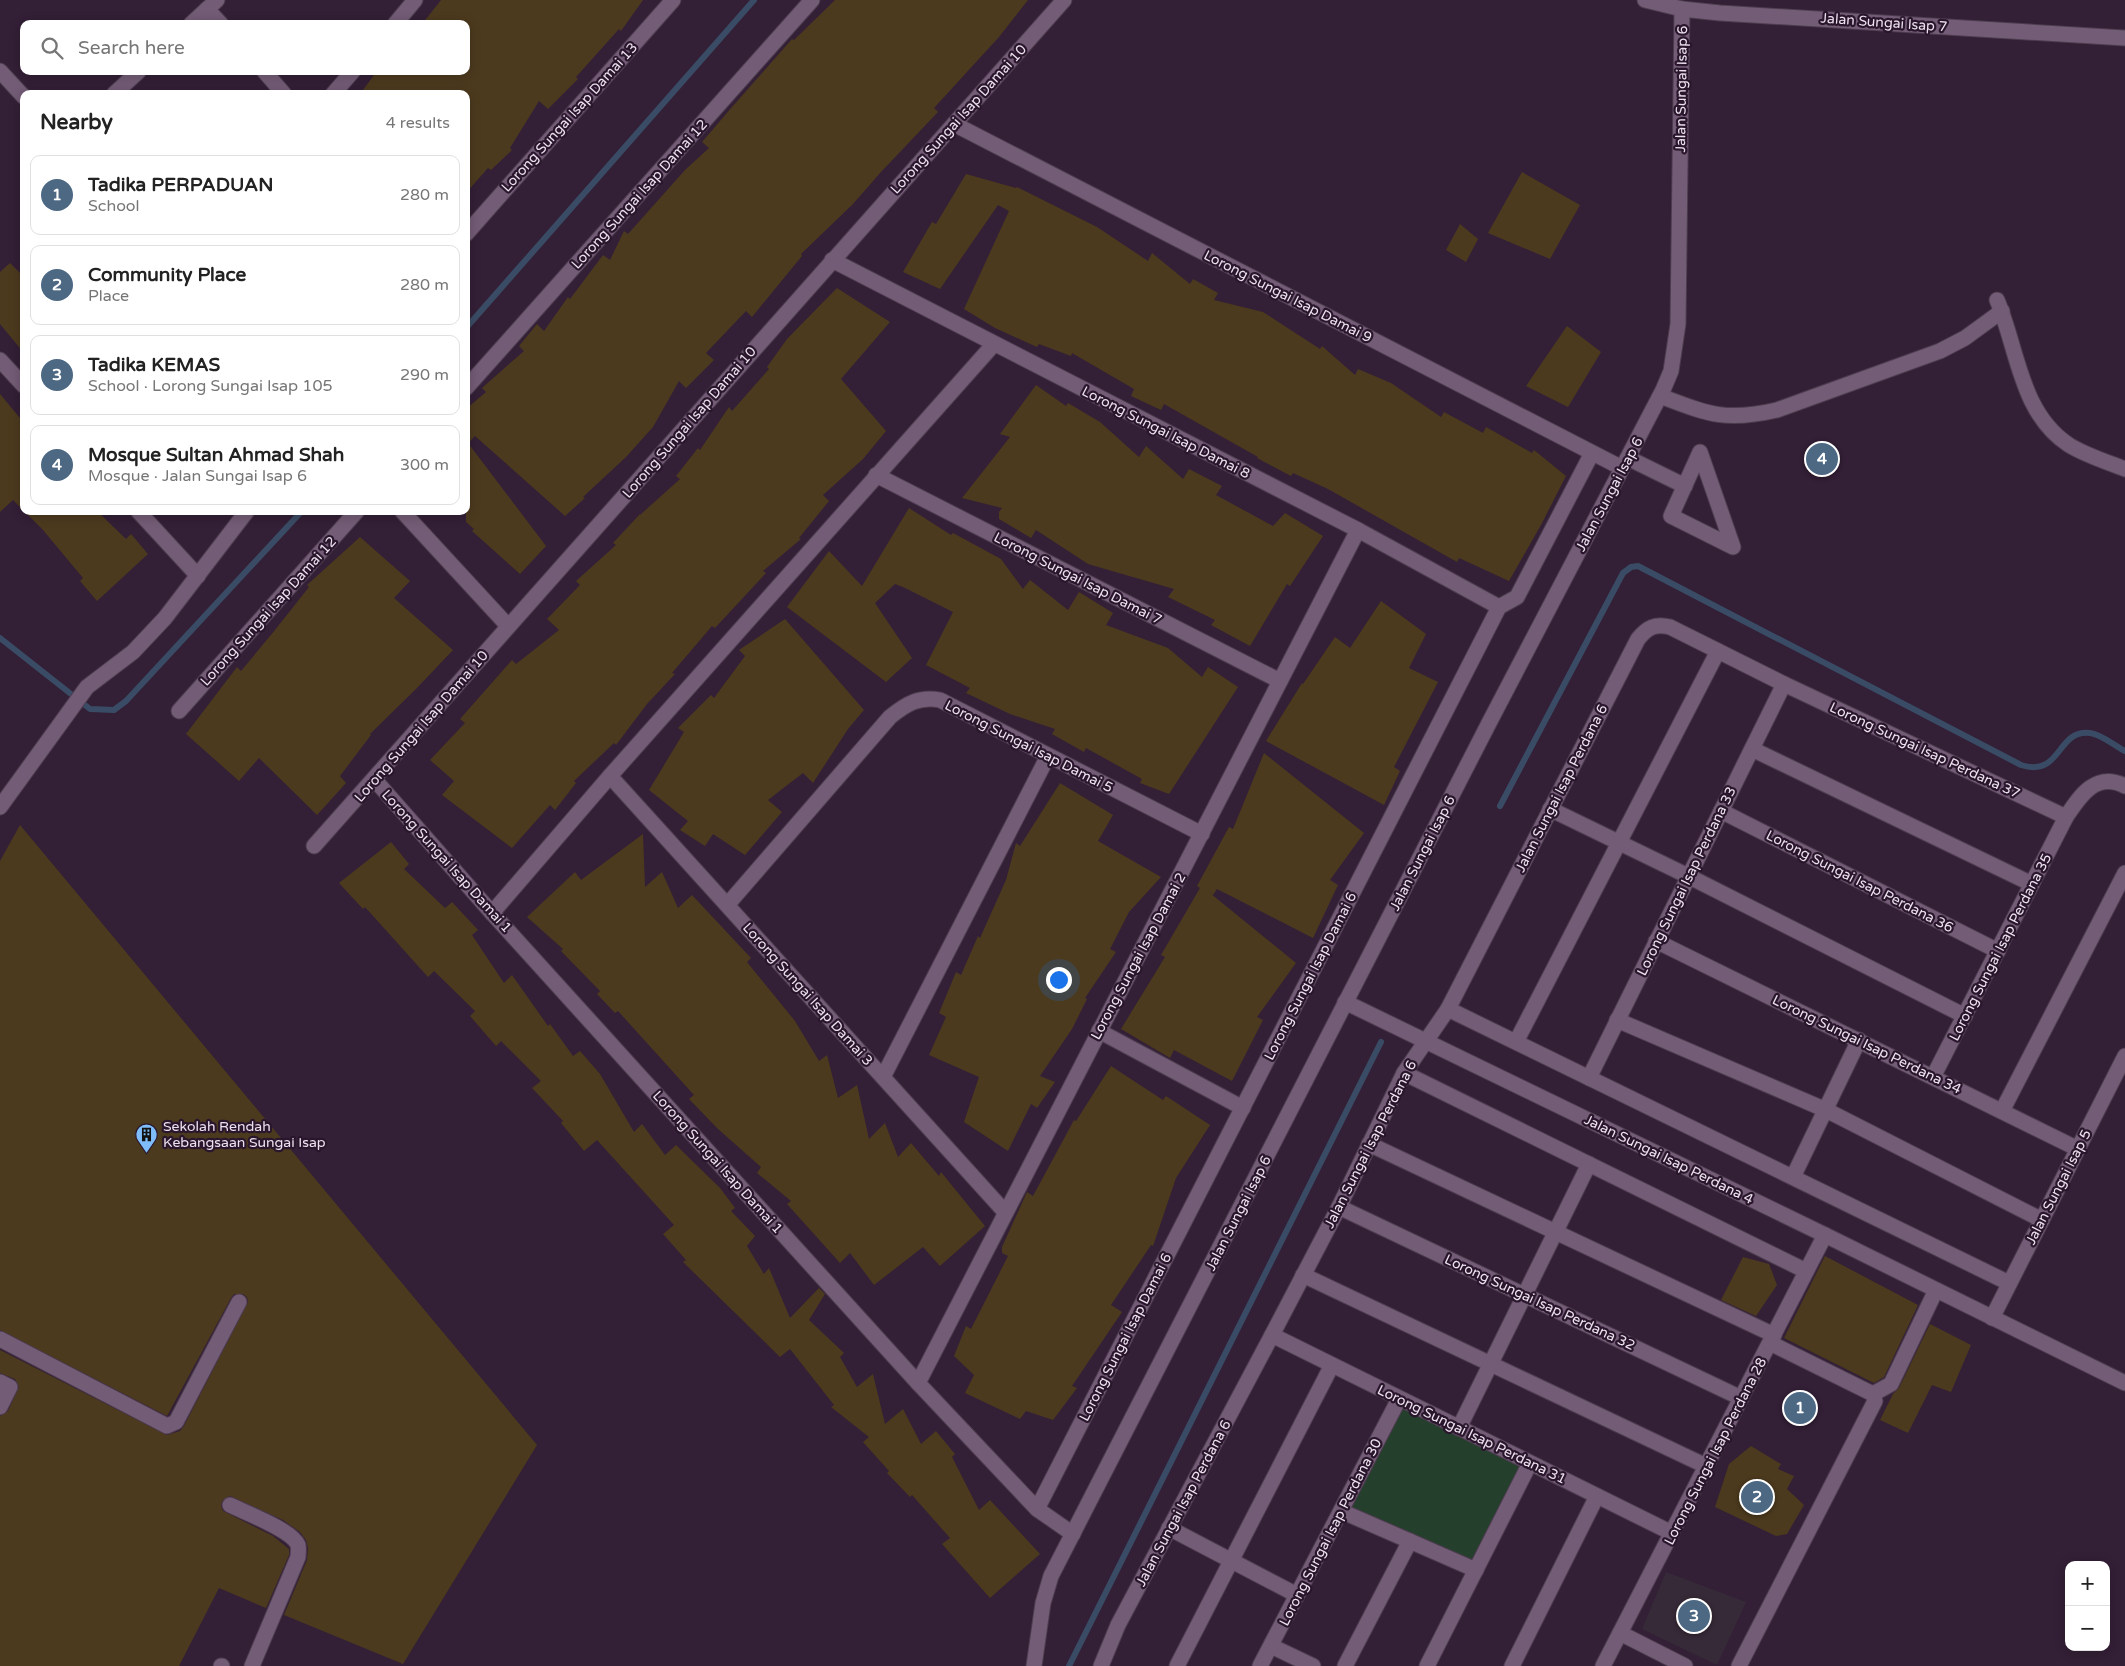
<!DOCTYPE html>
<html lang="en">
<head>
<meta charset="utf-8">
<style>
	:root { --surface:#fff; --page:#f2f2f2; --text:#222; --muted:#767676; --line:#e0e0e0; --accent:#4c6883 }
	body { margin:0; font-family:"Varela Round",sans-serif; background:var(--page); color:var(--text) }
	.controls { position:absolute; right:15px; bottom:15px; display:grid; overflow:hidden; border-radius:10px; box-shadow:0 2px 12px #0003 }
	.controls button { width:45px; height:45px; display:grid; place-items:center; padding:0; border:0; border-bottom:1px solid var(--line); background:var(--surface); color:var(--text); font:25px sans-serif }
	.you { position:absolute; left:1058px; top:979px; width:18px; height:18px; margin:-12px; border:4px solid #fff; border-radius:50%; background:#1a73e8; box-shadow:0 0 0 8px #1a73e833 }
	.badge { display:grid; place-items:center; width:32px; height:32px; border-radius:50%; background:var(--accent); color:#fff; font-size:16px; font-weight:700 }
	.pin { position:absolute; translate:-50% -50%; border:2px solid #fff; box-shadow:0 1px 5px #0006 }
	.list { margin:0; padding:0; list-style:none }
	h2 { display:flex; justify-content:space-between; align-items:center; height:65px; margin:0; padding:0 20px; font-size:21px }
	h2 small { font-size:16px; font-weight:400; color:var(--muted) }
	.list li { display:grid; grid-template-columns:32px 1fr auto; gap:15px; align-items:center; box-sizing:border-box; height:80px; margin:0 10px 10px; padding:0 10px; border:1px solid var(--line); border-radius:10px }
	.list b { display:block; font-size:19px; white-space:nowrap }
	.list p { margin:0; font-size:16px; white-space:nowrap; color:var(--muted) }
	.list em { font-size:16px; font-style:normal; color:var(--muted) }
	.icon { flex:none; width:28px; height:28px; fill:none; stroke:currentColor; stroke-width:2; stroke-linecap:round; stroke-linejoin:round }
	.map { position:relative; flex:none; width:2125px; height:1666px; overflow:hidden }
	.search { position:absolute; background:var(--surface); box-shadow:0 2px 12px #0003; left:20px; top:20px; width:450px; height:55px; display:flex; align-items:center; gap:12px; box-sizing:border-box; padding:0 18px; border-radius:10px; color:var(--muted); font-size:19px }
	.panel { position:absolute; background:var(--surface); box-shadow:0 2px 12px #0003; left:20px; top:90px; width:450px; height:425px; border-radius:10px }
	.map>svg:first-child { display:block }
</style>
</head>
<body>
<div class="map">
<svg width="2125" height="1666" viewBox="0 0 2125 1666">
	<rect width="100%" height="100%" fill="#331f36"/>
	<path fill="#372a38" d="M 1666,1572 L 1746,1602 L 1717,1665 L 1642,1629 Z"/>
	<path fill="#253f2d" d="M 1402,1406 L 1523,1466 L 1474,1565 L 1349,1509 Z"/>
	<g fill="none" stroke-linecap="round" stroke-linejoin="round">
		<g stroke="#3a4c65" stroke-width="6">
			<path d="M 466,328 L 754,0"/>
			<path d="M 0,638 L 90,709 L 114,710 L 126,701 L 302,511"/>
			<path d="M 1500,806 L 1623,573 L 1631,567 L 1638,566 L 2021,765 C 2062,778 2056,729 2090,733 C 2101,734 2115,746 2125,751"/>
			<path d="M 1069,1666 L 1381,1042"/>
		</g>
	</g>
	<g fill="#4c3a1e">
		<path d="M 441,0 L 643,0 L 621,31 L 619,29 L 576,77 L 578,79 L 548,109 L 539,101 L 510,148 L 512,150 L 491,170 L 488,168 L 466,193 L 466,94 L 360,94 L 377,71 L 466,71 L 466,24 L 422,24 Z"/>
		<path d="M 835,0 L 1028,0 L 999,37 L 934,108 L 938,112 L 881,172 L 853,204 L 801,254 L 802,256 L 752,317 L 746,311 L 706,353 L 714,360 L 686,388 L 679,381 L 653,427 L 626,457 L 583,497 L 585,498 L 565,516 L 475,436 L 468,443 L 546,546 L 520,574 L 472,531 L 474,529 L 466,522 L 466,409 L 486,392 L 482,388 L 524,351 L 519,346 L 537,324 L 544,331 L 568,297 L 570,299 L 603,255 L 610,260 L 624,231 L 628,234 L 685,170 L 709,148 L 702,142 L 732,107 L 792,39 L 794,40 Z"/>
		<path d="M 1522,172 L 1580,205 L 1550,259 L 1488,233 Z"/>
		<path d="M 966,174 L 1016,188 L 1017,187 L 1097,227 L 1148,261 L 1152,253 L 1190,284 L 1193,279 L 1218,293 L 1214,300 L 1263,312 L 1320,349 L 1322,346 L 1355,375 L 1358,369 L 1391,383 L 1441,417 L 1444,412 L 1483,433 L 1486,427 L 1532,453 L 1534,450 L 1566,476 L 1541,525 L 1509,581 L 1459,558 L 1457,562 L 1328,489 L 1293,473 L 1291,476 L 1257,458 L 1258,457 L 1164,404 L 1161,410 L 1131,396 L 1134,389 L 1072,353 L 1071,356 L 1039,344 L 1037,347 L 995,328 L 964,309 L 1009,211 L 998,205 L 940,289 L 903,272 L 932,222 L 936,224 Z"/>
		<path d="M 1460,224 L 1478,239 L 1466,262 L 1446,250 Z"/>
		<path d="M 10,263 L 24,277 L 24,353 L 0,324 L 0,272 Z"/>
		<path d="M 837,288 L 890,322 L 841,379 L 886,431 L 863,459 L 823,495 L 829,501 L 799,538 L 801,539 L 763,571 L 766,573 L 715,628 L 712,626 L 672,673 L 675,674 L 647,704 L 616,745 L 614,743 L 574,781 L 576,783 L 555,810 L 550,805 L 512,848 L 442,795 L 454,781 L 430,760 L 465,723 L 460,719 L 512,660 L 516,664 L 559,630 L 547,619 L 580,585 L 576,581 L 616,545 L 613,543 L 640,514 L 640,515 L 680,479 L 676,476 L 698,448 L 700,450 L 729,407 L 732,411 L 769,369 L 767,367 L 787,339 Z"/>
		<path d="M 1567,326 L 1601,352 L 1568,407 L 1526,386 Z"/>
		<path d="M 1036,385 L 1066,406 L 1068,403 L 1100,422 L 1139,457 L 1146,446 L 1183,479 L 1189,469 L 1222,486 L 1216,495 L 1273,526 L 1285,513 L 1323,536 L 1290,586 L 1287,584 L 1250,646 L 1211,625 L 1215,620 L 1168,597 L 1174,589 L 1088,564 L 1036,530 L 1031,538 L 999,519 L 999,512 L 1002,508 L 962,498 L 1010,437 L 1000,434 Z"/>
		<path d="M 0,394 L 24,423 L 24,511 L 13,500 L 0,512 Z"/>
		<path d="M 909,508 L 951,535 L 953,533 L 1001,559 L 1023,589 L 1030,580 L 1068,610 L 1079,592 L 1113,613 L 1106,625 L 1168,648 L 1202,677 L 1208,667 L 1238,687 L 1169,794 L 1140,783 L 1142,779 L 1086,748 L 1084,752 L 1052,734 L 1055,729 L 1010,714 L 966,693 L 970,688 L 926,665 L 953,612 L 903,587 L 895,584 L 875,603 L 912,658 L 886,682 L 787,607 L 829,551 L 862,586 Z"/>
		<path d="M 24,511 L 97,511 L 126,539 L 131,534 L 148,554 L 97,601 L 80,581 L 83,578 L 43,530 Z"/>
		<path d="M 360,537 L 410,581 L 394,598 L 453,650 L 416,689 L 370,734 L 371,735 L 340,776 L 346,783 L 317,815 L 259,758 L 239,781 L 186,734 L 237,667 L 241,671 L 275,630 L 309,587 L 307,585 Z"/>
		<path d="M 1381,601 L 1426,634 L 1409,668 L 1438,682 L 1394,767 L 1400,771 L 1384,805 L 1266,741 L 1302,683 L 1303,684 L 1335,637 L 1350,648 Z"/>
		<path d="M 785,619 L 864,710 L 848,729 L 813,783 L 803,773 L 768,800 L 782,812 L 745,855 L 713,834 L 705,846 L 680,830 L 688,821 L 649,790 L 684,732 L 678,728 L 711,695 L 714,698 L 745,656 L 739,650 Z"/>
		<path d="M 1264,753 L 1364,833 L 1330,880 L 1338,885 L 1313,938 L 1217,889 L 1213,895 L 1210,893 L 1296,963 L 1257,1017 L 1263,1020 L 1232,1081 L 1174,1050 L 1170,1058 L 1121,1029 L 1165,957 L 1161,955 L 1200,888 L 1197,886 L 1229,827 L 1233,829 Z"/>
		<path d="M 1060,783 L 1113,815 L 1098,841 L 1161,877 L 1129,912 L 1110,949 L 1116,952 L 1085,998 L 1087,999 L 1072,1029 L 1040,1076 L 1055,1082 L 1037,1108 L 1031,1104 L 1008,1151 L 964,1122 L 979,1077 L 929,1055 L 946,1017 L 939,1013 L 956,972 L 961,975 L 978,936 L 980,938 L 1006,880 L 1016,843 L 1020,846 Z"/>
		<path d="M 20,825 L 537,1445 L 403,1664 L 284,1615 L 307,1560 L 308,1548 L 306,1540 L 300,1532 L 283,1520 L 230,1496 L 222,1501 L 221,1506 L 223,1511 L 273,1536 L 289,1549 L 289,1555 L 266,1608 L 219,1588 L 179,1666 L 0,1666 L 0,1416 L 8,1411 L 19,1387 L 15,1379 L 0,1373 L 0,1350 L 167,1435 L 180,1431 L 184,1426 L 248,1302 L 247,1297 L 243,1294 L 234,1294 L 231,1298 L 167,1416 L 0,1330 L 0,861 Z"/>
		<path d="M 643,834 L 645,887 L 662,872 L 678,908 L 692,895 L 751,958 L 747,962 L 795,1021 L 819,1061 L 827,1055 L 838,1098 L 857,1085 L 869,1139 L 885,1123 L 898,1157 L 911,1143 L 939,1176 L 941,1172 L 985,1226 L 940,1266 L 923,1247 L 874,1285 L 850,1253 L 840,1263 L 787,1204 L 791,1201 L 757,1173 L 761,1167 L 718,1129 L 689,1099 L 694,1095 L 618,1011 L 615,1013 L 597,994 L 600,991 L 561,951 L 563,949 L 527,917 L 575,872 L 581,880 Z"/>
		<path d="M 391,842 L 409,864 L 404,869 L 445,908 L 452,902 L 478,930 L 472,935 L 504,983 L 512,975 L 548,1026 L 550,1024 L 573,1056 L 580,1051 L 600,1074 L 634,1132 L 642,1124 L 665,1155 L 676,1145 L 720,1188 L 735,1208 L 731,1211 L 755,1236 L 747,1246 L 764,1274 L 769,1268 L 790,1318 L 819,1288 L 825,1294 L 809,1320 L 844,1353 L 840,1357 L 857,1387 L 873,1374 L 885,1424 L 903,1409 L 921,1444 L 936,1431 L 955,1454 L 952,1457 L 979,1510 L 990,1500 L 1040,1554 L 990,1598 L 942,1544 L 950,1538 L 912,1495 L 910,1497 L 887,1473 L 889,1471 L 863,1442 L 869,1437 L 831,1407 L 834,1405 L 790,1349 L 780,1357 L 683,1262 L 686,1260 L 663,1234 L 674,1225 L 597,1140 L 584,1151 L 561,1123 L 563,1121 L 532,1088 L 541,1081 L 501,1041 L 496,1046 L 470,1016 L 475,1011 L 434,971 L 428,977 L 365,907 L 363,909 L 339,883 Z"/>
		<path d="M 1111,1066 L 1163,1100 L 1166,1096 L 1210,1125 L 1176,1178 L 1153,1246 L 1151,1245 L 1111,1305 L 1122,1312 L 1072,1386 L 1077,1388 L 1053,1420 L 1026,1411 L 1020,1419 L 965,1393 L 974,1375 L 954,1356 L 966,1326 L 971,1329 L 1008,1256 L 1002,1253 L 1002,1247 L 1027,1192 L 1033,1196 L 1074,1120 L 1076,1121 Z"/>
		<path d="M 1825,1256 L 1918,1305 L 1884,1377 L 1874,1383 L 1784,1338 Z"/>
		<path d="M 1743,1257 L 1769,1264 L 1777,1285 L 1756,1316 L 1721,1300 Z"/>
		<path d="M 1930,1324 L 1971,1345 L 1951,1392 L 1932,1385 L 1908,1433 L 1880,1420 L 1893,1394 L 1899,1388 Z"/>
		<path d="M 1751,1446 L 1781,1464 L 1778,1469 L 1794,1476 L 1787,1489 L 1804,1505 L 1787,1534 L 1776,1536 L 1715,1507 L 1729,1464 Z"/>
	</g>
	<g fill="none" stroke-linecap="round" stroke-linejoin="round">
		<defs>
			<g id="minor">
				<path d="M 1645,0 L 1682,9 L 1720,13 L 2125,38"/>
				<path d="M 207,9 L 221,24"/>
				<path d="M 191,24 L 217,0"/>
				<path d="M 395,24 L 415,0"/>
				<path d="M 0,71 L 24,97"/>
				<path d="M 264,71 L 284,94"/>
				<path d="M 114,94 L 139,71"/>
				<path d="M 333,94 L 353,71"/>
				<path d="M 954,124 L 1622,468"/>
				<path d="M 466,234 L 673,0"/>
				<path d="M 832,260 L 1358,530 L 1499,607"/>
				<path d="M 1997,300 C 2018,349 2020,413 2069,445 C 2085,455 2107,462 2125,469"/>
				<path d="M 0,360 L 24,386"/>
				<path d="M 466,388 L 812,0"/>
				<path d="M 1660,396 C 1708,414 1725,422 1777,410 L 1940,351 L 1965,338 L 2002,311"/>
				<path d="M 1700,452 L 1733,547 L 1671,516 Z"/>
				<path d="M 1628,458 L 1685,486"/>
				<path d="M 876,475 L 1280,681"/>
				<path d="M 138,511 L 198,576"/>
				<path d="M 402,511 L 508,626"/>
				<path d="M 179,711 L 357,511"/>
				<path d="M 1752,749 L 2032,884"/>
				<path d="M 610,776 L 1005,1212"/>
				<path d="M 374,779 L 492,913 L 918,1383 L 1037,1509 L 1073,1534"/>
				<path d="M 0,807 L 87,687 L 133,652 L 165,618 L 247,511"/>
				<path d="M 1550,809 L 1688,876 L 1965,1016"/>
				<path d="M 1721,811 L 1998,951"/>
				<path d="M 314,846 L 1064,0"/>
				<path d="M 728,904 L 890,717 C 906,704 919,696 940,700 L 1202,834"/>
				<path d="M 492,913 L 610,776 L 994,344"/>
				<path d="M 1656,941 L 2078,1149"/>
				<path d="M 1345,1002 L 1825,1235 L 2125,1383"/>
				<path d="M 1448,1009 L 2009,1283"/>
				<path d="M 1617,1020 L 1826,1110 L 2042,1220"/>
				<path d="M 1099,1031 L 1243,1108"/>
				<path d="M 1516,1042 L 1718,651"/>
				<path d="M 1404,1073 L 1806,1271"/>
				<path d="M 883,1077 L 1048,756"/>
				<path d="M 1933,1077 L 2066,817 C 2080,796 2096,771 2125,786"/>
				<path d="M 1589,1078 L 1784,684"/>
				<path d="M 2002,1111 L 2125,873"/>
				<path d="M 1369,1144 L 1774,1335"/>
				<path d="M 1793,1177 L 1859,1040"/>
				<path d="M 1339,1207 L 1741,1398"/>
				<path d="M 1303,1275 L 1706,1466"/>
				<path d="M 1992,1318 L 2125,1056"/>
				<path d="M 1272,1335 L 1672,1533"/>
				<path d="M 0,1339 L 167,1426 L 176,1422 L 239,1302"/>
				<path d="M 0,1382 L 10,1387 L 0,1407"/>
				<path d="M 918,1383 L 1358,530"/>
				<path d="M 1873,1394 L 1891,1384 L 1936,1290"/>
				<path d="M 1459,1428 L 1589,1164"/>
				<path d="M 230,1505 C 246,1513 292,1530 298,1545 C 299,1549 298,1554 298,1557 L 252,1666"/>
				<path d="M 1037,1509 L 1499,607 L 1517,597 L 1592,453"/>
				<path d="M 1341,1511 L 1476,1570"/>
				<path d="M 1169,1528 L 1297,1595"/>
				<path d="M 1620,1633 L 1685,1666"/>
				<path d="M 1271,1646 L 1313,1666"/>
				<path d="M 221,1666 L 222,1666"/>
				<path d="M 1034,1666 L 1043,1603 L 1051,1576 L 1489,723 L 1663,390 L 1671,371 L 1678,324 L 1682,9"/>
				<path d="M 1101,1666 L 1118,1625 L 1272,1335 L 1339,1207 L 1404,1073 L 1448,1009 L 1638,639 C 1647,628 1655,623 1670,627 L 1784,684 L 2066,817"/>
				<path d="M 1177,1666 L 1332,1365"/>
				<path d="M 1260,1666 L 1399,1399"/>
				<path d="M 1345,1666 L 1410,1541"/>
				<path d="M 1427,1666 L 1530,1463"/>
				<path d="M 1512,1666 L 1597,1496"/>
				<path d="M 1603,1666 L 1825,1235"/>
				<path d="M 1739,1666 L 1875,1401 L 1873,1394 L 1770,1343"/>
			</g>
		</defs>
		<use href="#minor" stroke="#4d3c4f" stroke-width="17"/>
		<use href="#minor" stroke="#735c76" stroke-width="15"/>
	</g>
	<defs>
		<symbol id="building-pin" viewBox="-11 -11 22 30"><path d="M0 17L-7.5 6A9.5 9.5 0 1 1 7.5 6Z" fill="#7fbdfa" stroke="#29162c"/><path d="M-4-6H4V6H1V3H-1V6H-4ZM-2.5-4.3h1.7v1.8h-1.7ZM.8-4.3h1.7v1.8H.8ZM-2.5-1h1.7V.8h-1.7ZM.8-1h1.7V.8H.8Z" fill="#111"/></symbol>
	</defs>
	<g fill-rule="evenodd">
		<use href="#building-pin" x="134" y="1122" width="25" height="34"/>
	</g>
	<g text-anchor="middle" stroke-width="4.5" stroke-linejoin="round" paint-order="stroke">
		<g font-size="14" fill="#ede0ef" stroke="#29162c">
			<text transform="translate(1884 22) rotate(4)" y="5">Jalan Sungai Isap 7</text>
			<text transform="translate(1681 89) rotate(-89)" y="5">Jalan Sungai Isap 6</text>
			<text transform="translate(569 117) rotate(-48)" y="5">Lorong Sungai Isap Damai 13</text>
			<text transform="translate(958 119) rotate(-48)" y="5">Lorong Sungai Isap Damai 10</text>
			<text transform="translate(639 194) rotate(-48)" y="5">Lorong Sungai Isap Damai 12</text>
			<text transform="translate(1288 296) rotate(27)" y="5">Lorong Sungai Isap Damai 9</text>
			<text transform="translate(689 422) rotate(-49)" y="5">Lorong Sungai Isap Damai 10</text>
			<text transform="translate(1166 432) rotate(27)" y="5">Lorong Sungai Isap Damai 8</text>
			<text transform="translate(1609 494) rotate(-62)" y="5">Jalan Sungai Isap 6</text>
			<text transform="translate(1078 578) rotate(27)" y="5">Lorong Sungai Isap Damai 7</text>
			<text transform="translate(268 611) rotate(-48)" y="5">Lorong Sungai Isap Damai 12</text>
			<text transform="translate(421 726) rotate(-49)" y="5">Lorong Sungai Isap Damai 10</text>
			<text transform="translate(1029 746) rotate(27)" y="5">Lorong Sungai Isap Damai 5</text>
			<text transform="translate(1925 750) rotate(25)" y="5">Lorong Sungai Isap Perdana 37</text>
			<text transform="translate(1561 788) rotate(-63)" y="5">Jalan Sungai Isap Perdana 6</text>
			<text transform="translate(1422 853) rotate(-63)" y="5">Jalan Sungai Isap 6</text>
			<text transform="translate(447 861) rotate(48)" y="5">Lorong Sungai Isap Damai 1</text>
			<text transform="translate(1686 881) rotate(-64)" y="5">Lorong Sungai Isap Perdana 33</text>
			<text transform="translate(1860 881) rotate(27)" y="5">Lorong Sungai Isap Perdana 36</text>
			<text transform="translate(2000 947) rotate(-63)" y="5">Lorong Sungai Isap Perdana 35</text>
			<text transform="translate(1138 956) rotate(-62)" y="5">Lorong Sungai Isap Damai 2</text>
			<text transform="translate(1310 976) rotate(-63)" y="5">Lorong Sungai Isap Damai 6</text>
			<text transform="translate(808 994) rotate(48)" y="5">Lorong Sungai Isap Damai 3</text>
			<text transform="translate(1867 1044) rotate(26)" y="5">Lorong Sungai Isap Perdana 34</text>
			<text transform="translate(1370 1144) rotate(-63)" y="5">Jalan Sungai Isap Perdana 6</text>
			<text transform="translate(1669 1159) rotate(26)" y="5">Jalan Sungai Isap Perdana 4</text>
			<text transform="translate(718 1162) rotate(48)" y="5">Lorong Sungai Isap Damai 1</text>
			<text transform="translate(2058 1187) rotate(-63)" y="5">Jalan Sungai Isap 5</text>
			<text transform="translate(1238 1213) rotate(-63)" y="5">Jalan Sungai Isap 6</text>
			<text transform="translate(1540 1302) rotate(25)" y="5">Lorong Sungai Isap Perdana 32</text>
			<text transform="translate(1125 1337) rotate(-63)" y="5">Lorong Sungai Isap Damai 6</text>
			<text transform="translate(1472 1434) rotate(26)" y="5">Lorong Sungai Isap Perdana 31</text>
			<text transform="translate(1715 1451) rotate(-63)" y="5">Lorong Sungai Isap Perdana 28</text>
			<text transform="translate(1183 1503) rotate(-62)" y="5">Jalan Sungai Isap Perdana 6</text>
			<text transform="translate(1330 1532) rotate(-63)" y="5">Lorong Sungai Isap Perdana 30</text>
		</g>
		<g font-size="14" fill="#ede0ef" stroke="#29162c" text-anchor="start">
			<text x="163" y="1131">Sekolah Rendah<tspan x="163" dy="16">Kebangsaan Sungai Isap</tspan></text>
		</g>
	</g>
</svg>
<div class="controls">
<button>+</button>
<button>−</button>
</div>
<div class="you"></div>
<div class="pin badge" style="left:1800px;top:1408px">1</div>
<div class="pin badge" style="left:1757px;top:1497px">2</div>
<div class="pin badge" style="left:1694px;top:1616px">3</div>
<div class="pin badge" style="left:1822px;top:459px">4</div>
<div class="search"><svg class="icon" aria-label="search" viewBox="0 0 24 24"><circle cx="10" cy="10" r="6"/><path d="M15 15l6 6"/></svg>Search here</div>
<section class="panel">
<h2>Nearby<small>4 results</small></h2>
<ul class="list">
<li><span class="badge">1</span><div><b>Tadika PERPADUAN</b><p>School</p></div><em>280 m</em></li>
<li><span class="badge">2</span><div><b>Community Place</b><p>Place</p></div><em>280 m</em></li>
<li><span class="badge">3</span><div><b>Tadika KEMAS</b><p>School · Lorong Sungai Isap 105</p></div><em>290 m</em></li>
<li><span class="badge">4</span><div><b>Mosque Sultan Ahmad Shah</b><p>Mosque · Jalan Sungai Isap 6</p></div><em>300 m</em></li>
</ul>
</section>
</div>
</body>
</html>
